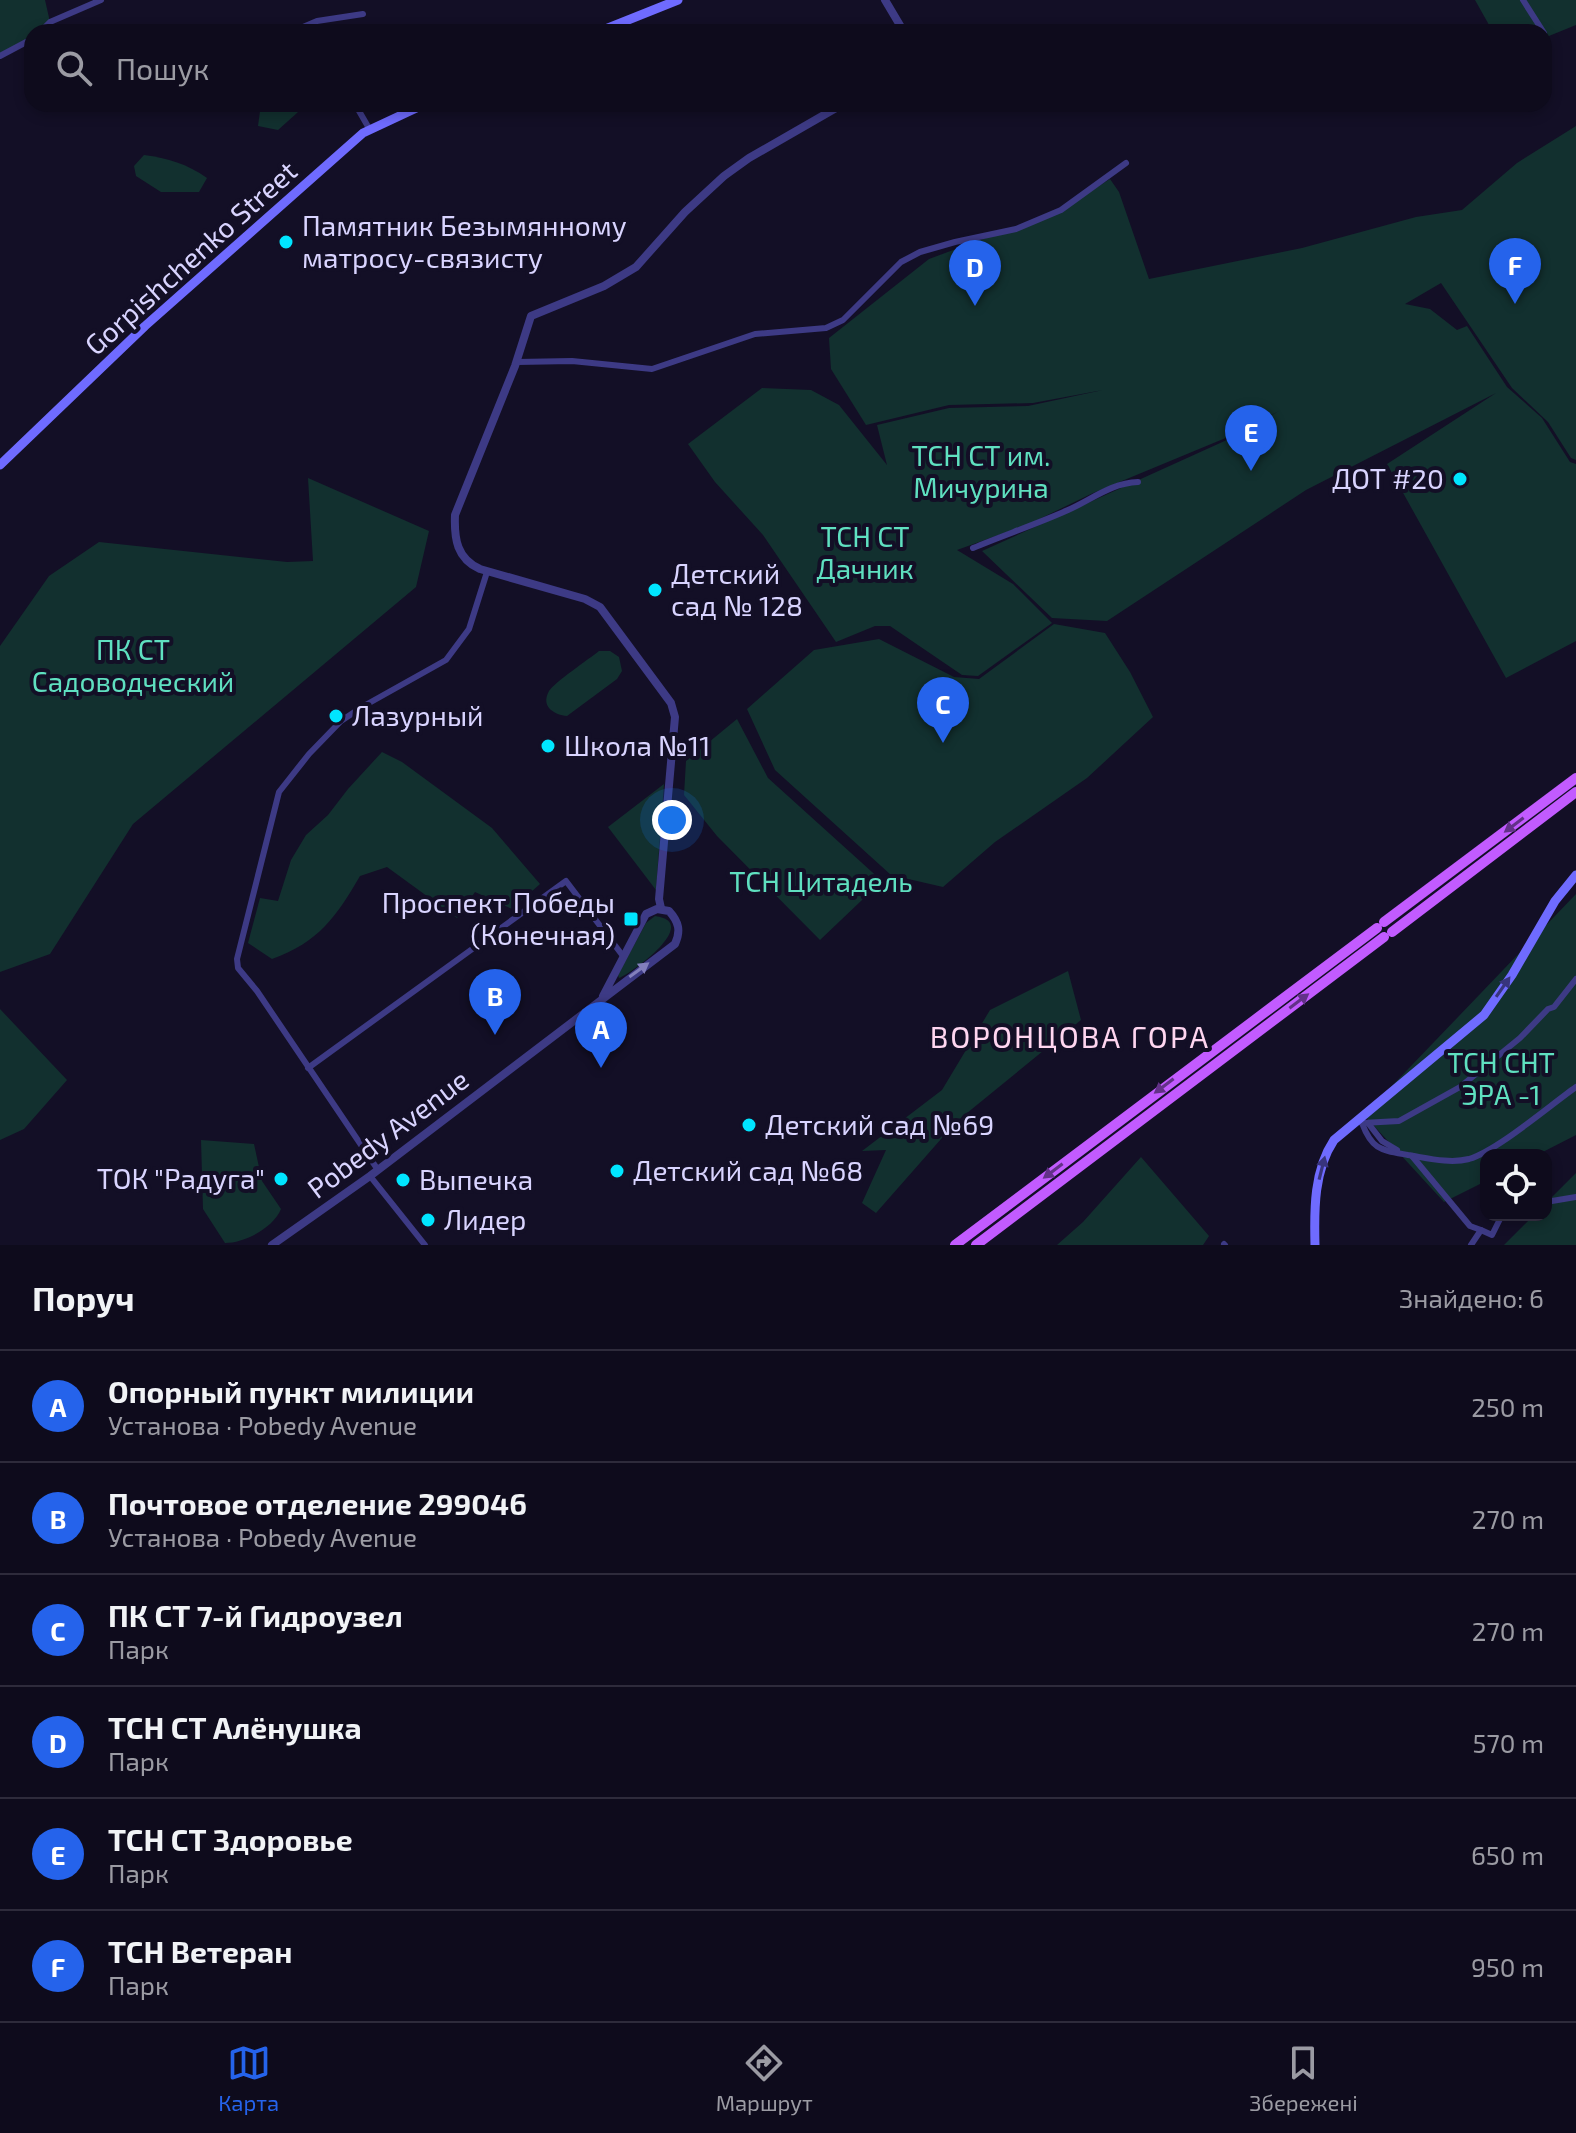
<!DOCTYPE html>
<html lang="uk">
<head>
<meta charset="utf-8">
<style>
	:root { --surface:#0e0b1c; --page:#171425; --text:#f1f3f6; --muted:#9b9ba3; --line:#2e2b3b; --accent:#2563eb }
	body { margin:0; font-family:"Exo 2",sans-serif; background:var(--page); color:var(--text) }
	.controls { position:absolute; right:24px; bottom:24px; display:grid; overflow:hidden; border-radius:16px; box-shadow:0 4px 12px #0003 }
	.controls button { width:72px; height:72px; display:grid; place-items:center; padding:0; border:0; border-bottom:2px solid var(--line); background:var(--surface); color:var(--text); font:40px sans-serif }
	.you { position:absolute; left:672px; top:820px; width:28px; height:28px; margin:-20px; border:6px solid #fff; border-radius:50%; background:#1a73e8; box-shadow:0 0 0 12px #1a73e833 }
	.badge { display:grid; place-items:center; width:52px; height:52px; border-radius:50%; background:var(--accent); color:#fff; font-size:26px; font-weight:700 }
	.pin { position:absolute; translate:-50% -66px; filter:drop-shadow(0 2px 4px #0008) }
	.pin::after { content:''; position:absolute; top:42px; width:28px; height:24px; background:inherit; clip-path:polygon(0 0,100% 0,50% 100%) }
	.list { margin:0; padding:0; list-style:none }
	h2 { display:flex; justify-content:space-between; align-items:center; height:104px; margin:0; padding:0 32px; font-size:34px }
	h2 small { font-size:26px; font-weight:400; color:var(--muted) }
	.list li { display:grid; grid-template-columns:52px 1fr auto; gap:24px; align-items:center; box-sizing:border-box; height:112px; padding:0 32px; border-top:2px solid var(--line) }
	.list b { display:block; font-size:30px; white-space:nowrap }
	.list p { margin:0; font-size:26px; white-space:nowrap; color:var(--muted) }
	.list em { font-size:26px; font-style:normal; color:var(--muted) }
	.icon { flex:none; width:44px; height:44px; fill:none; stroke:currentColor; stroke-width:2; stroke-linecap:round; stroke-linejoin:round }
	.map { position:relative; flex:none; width:1576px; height:1245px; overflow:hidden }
	.search { position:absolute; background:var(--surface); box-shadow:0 4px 12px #0003; left:24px; right:24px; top:24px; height:88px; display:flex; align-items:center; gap:20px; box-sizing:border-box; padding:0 28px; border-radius:24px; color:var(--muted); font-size:30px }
	.sheet { height:776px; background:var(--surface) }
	nav { display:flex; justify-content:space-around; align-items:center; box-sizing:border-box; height:112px; border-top:2px solid var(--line); background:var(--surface); font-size:22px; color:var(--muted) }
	nav a { display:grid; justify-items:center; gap:4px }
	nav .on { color:var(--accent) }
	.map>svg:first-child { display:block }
</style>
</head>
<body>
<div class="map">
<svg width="1576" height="1245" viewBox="0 0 1576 1245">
	<rect width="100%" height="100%" fill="#130f26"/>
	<g fill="#12302f">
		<path d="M 0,0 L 45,0 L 50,22 L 39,32 L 32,32 L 32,38 L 0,56 Z"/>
		<path d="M 1475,0 L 1576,0 L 1576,25 L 1544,38 L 1544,32 L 1493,32 Z"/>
		<path d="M 261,104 L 307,104 L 278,130 L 258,126 Z"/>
		<path d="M 1576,126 L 1576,460 L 1571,458 L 1548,422 L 1512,388 L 1441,283 L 1405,304 L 1430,309 L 1457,330 L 1467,326 L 1507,387 L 1542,418 L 1570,462 L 1576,464 L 1576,641 L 1506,678 L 1387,464 L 1496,393 L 1306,490 L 1107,621 L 1052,618 L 982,551 L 1229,439 L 1279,411 L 1228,437 L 1093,493 L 1029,524 L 957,550 L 1013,584 L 1052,623 L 978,676 L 962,675 L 890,626 L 875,626 L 836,642 L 763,535 L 715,482 L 688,444 L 762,388 L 811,390 L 839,405 L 887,465 L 877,425 L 949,408 L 1028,406 L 1103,390 L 1033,403 L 949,405 L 866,425 L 831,369 L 829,338 L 929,259 L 1061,210 L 1110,179 L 1119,192 L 1149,279 L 1302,248 L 1416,217 L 1462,210 L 1517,163 Z"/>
		<path d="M 144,155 C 168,158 187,164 207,178 L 199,192 L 161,192 L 136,176 L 134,166 Z"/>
		<path d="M 308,478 L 429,531 L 416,587 L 133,824 L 50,954 L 0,972 L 0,646 L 49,576 L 99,542 L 287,562 L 313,561 Z"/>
		<path d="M 1054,624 L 1105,633 L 1130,672 L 1153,717 L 1087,778 L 995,842 L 943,887 L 891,875 L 775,770 L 747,709 L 814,650 L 879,639 L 954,677 L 979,679 Z"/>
		<path d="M 599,651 L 610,651 L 619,657 L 622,671 L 617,679 L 567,716 C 555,715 540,707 549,691 C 555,682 589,659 599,651 Z"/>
		<path d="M 737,719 L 768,778 L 882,881 L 820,940 L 717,836 L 684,795 L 686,761 Z"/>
		<path d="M 382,752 L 402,762 L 492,828 L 540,884 L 512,909 L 475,892 L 457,918 L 387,867 L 360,876 C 336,917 319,942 272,959 L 248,943 L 260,898 L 278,901 L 291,860 L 306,835 L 328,815 L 348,789 Z"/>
		<path d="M 664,784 L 656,890 L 608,827 Z"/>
		<path d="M 1576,894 L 1576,1135 L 1537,1155 L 1486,1155 L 1486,1181 L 1444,1202 L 1364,1115 Z"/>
		<path d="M 655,916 C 702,922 632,973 619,978 L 618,975 L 646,923 Z"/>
		<path d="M 1068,971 L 1081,1020 L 956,1122 L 876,1213 L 862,1203 L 886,1150 L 862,1151 L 942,1090 L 990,1010 Z"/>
		<path d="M 0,1009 L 67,1080 L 24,1129 L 0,1140 Z"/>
		<path d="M 201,1140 L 254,1144 L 262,1181 L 281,1209 C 273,1228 245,1243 225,1243 L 203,1209 Z"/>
		<path d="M 1141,1157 L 1209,1236 L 1203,1245 L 1057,1245 L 1083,1222 Z"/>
		<path d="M 1576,1173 L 1576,1245 L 1504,1245 L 1534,1215 L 1546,1215 L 1546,1203 Z"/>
	</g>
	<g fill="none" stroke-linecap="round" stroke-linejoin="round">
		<g stroke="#3d3a85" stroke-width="6">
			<path d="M 1523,0 L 1544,33"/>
			<path d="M 259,29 L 303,27 L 317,21 L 363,14"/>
			<path d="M 40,32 L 50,22 L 101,0"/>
			<path d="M 0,56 L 32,39"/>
			<path d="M 355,104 L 370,130"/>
			<path d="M 517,362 L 572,361 L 652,369 L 755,334 L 826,328 L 843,320 L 901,262 L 920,252 L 955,242 L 1016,229 L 1061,210 L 1126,163"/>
			<path d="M 973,548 C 1004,535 1037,524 1068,510 C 1091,500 1111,483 1138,482"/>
			<path d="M 308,1068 L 566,881 L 623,956"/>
			<path d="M 1362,1123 L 1399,1121 L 1460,1087 L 1520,1038 L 1548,1009 L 1554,1007 L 1576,979"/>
			<path d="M 1362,1123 C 1372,1150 1381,1150 1408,1155 C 1427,1158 1450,1164 1469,1159 C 1498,1150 1549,1106 1576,1087"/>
			<path d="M 1368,1123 L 1382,1141 L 1397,1150"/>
			<path d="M 1412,1156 L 1470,1226 L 1481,1230 L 1471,1245"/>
			<path d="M 378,1170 L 257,991 L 238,968 L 237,959 L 279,792 L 309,754 L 341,721 L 362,707 L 446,660 L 469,629 L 487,572"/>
			<path d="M 370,1176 L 425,1245"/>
			<path d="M 1546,1202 L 1576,1197"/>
			<path d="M 1481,1230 L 1492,1235 L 1502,1215"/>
			<path d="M 1224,1244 L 1225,1245"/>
		</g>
		<g stroke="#3d3a85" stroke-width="8">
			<path d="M 885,0 L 904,32"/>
			<path d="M 661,908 L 659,899 L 675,717 L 671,703 L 600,607 L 585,599 L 480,569 C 457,559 454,539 455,515 L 515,366 L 531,316 L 604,286 L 636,267 L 685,212 L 724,176 L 749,158 L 843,104"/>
			<path d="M 272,1245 L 370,1176 L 675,944 C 681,931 679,922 669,911 L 657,909 L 646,914 L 603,996"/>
		</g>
		<g stroke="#6f6bff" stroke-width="9">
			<path d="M 598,32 L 678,0"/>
			<path d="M 0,465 L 145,326 L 363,133 L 425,104"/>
			<path d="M 1315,1245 C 1314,1209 1314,1170 1334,1140 L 1484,1015 L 1512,975 L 1555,901 L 1576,875"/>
		</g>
		<g stroke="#c25bff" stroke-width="10">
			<path d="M 1384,922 L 1576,778"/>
			<path d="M 1392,932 L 1576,792"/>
			<path d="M 955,1245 L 1377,928"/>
			<path d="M 976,1245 L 1384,937"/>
		</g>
	</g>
	<defs><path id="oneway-solid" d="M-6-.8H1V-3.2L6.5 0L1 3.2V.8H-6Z" transform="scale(2)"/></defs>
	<g fill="#623188">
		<use href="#oneway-solid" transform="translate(1514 825) rotate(143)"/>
		<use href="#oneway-solid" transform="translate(1299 1001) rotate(-37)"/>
		<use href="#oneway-solid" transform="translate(1164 1086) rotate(143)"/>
		<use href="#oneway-solid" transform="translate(1053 1171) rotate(143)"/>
	</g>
	<use fill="#837fbc" href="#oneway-solid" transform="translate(639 970) rotate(-36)"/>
	<g fill="#38347d">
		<use href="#oneway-solid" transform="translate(1503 987) rotate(-55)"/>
		<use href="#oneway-solid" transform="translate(1322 1168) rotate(-76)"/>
	</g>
	<g fill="#00e5ff" stroke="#130f26" stroke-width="3">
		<circle cx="286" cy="242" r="8"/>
		<circle cx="1460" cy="479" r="8"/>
		<circle cx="655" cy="590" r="8"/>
		<circle cx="336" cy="716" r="8"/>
		<circle cx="548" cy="746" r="8"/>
		<rect x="623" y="911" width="16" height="16" rx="4"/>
		<circle cx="749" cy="1125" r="8"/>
		<circle cx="617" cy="1171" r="8"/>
		<circle cx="281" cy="1179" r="8"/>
		<circle cx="403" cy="1180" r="8"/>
		<circle cx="428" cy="1220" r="8"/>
	</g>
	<g text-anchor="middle" stroke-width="8" stroke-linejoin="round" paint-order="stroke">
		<g font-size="28" fill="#d9d4ff" stroke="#130f26" text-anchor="start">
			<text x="302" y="236">Памятник Безымянному<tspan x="302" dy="32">матросу-связисту</tspan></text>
			<text x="1444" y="489" text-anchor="end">ДОТ #20</text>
			<text x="671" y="584">Детский<tspan x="671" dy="32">сад № 128</tspan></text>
			<text x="352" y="726">Лазурный</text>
			<text x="564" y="756">Школа №11</text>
			<text x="615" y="913" text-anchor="end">Проспект Победы<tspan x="615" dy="32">(Конечная)</tspan></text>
			<text x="765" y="1135">Детский сад №69</text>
			<text x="633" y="1181">Детский сад №68</text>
			<text x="265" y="1189" text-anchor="end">ТОК "Радуга"</text>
			<text x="419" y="1190">Выпечка</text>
			<text x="444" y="1230">Лидер</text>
		</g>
		<g font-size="28" fill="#d9d4ff" stroke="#130f26">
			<text transform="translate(191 258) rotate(-42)" y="10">Gorpishchenko Street</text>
			<text transform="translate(388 1134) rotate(-37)" y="10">Pobedy Avenue</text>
		</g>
		<g font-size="28" fill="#5fe0c0" stroke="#130f26">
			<text x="981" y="466">ТСН СТ им.<tspan x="981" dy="32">Мичурина</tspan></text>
			<text x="865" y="547">ТСН СТ<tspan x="865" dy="32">Дачник</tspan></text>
			<text x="133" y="660">ПК СТ<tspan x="133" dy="32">Садоводческий</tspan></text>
			<text x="821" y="892">ТСН Цитадель</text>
			<text x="1501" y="1073">ТСН СНТ<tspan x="1501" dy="32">ЭРА -1</tspan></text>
		</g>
		<g font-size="30" letter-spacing="2" fill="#ffd6f0" stroke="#130f26">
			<text x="1070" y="1048">ВОРОНЦОВА ГОРА</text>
		</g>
	</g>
</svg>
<div class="controls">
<button><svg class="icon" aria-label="locate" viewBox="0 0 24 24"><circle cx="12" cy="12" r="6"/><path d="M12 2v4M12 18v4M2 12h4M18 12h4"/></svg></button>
</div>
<div class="you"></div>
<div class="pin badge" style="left:601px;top:1068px">A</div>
<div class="pin badge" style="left:495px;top:1035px">B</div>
<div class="pin badge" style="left:943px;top:743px">C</div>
<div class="pin badge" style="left:975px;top:306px">D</div>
<div class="pin badge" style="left:1251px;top:471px">E</div>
<div class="pin badge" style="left:1515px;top:304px">F</div>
<div class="search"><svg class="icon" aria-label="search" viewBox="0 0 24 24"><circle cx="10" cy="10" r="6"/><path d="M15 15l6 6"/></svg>Пошук</div>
</div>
<section class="sheet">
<h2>Поруч<small>Знайдено: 6</small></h2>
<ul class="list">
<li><span class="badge">A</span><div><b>Опорный пункт милиции</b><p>Установа · Pobedy Avenue</p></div><em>250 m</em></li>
<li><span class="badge">B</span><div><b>Почтовое отделение 299046</b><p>Установа · Pobedy Avenue</p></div><em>270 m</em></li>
<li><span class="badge">C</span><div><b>ПК СТ 7-й Гидроузел</b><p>Парк</p></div><em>270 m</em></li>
<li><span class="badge">D</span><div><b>ТСН СТ Алёнушка</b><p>Парк</p></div><em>570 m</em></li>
<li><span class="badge">E</span><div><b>ТСН СТ Здоровье</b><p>Парк</p></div><em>650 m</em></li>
<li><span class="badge">F</span><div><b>ТСН Ветеран</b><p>Парк</p></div><em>950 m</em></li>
</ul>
</section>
<nav>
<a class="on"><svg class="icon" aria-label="map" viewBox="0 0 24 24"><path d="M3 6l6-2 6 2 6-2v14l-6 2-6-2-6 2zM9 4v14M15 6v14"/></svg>Карта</a>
<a><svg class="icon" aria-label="directions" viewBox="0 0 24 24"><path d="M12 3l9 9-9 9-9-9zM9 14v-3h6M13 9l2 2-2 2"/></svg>Маршрут</a>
<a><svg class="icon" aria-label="saved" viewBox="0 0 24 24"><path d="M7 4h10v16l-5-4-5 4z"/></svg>Збережені</a>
</nav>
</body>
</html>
